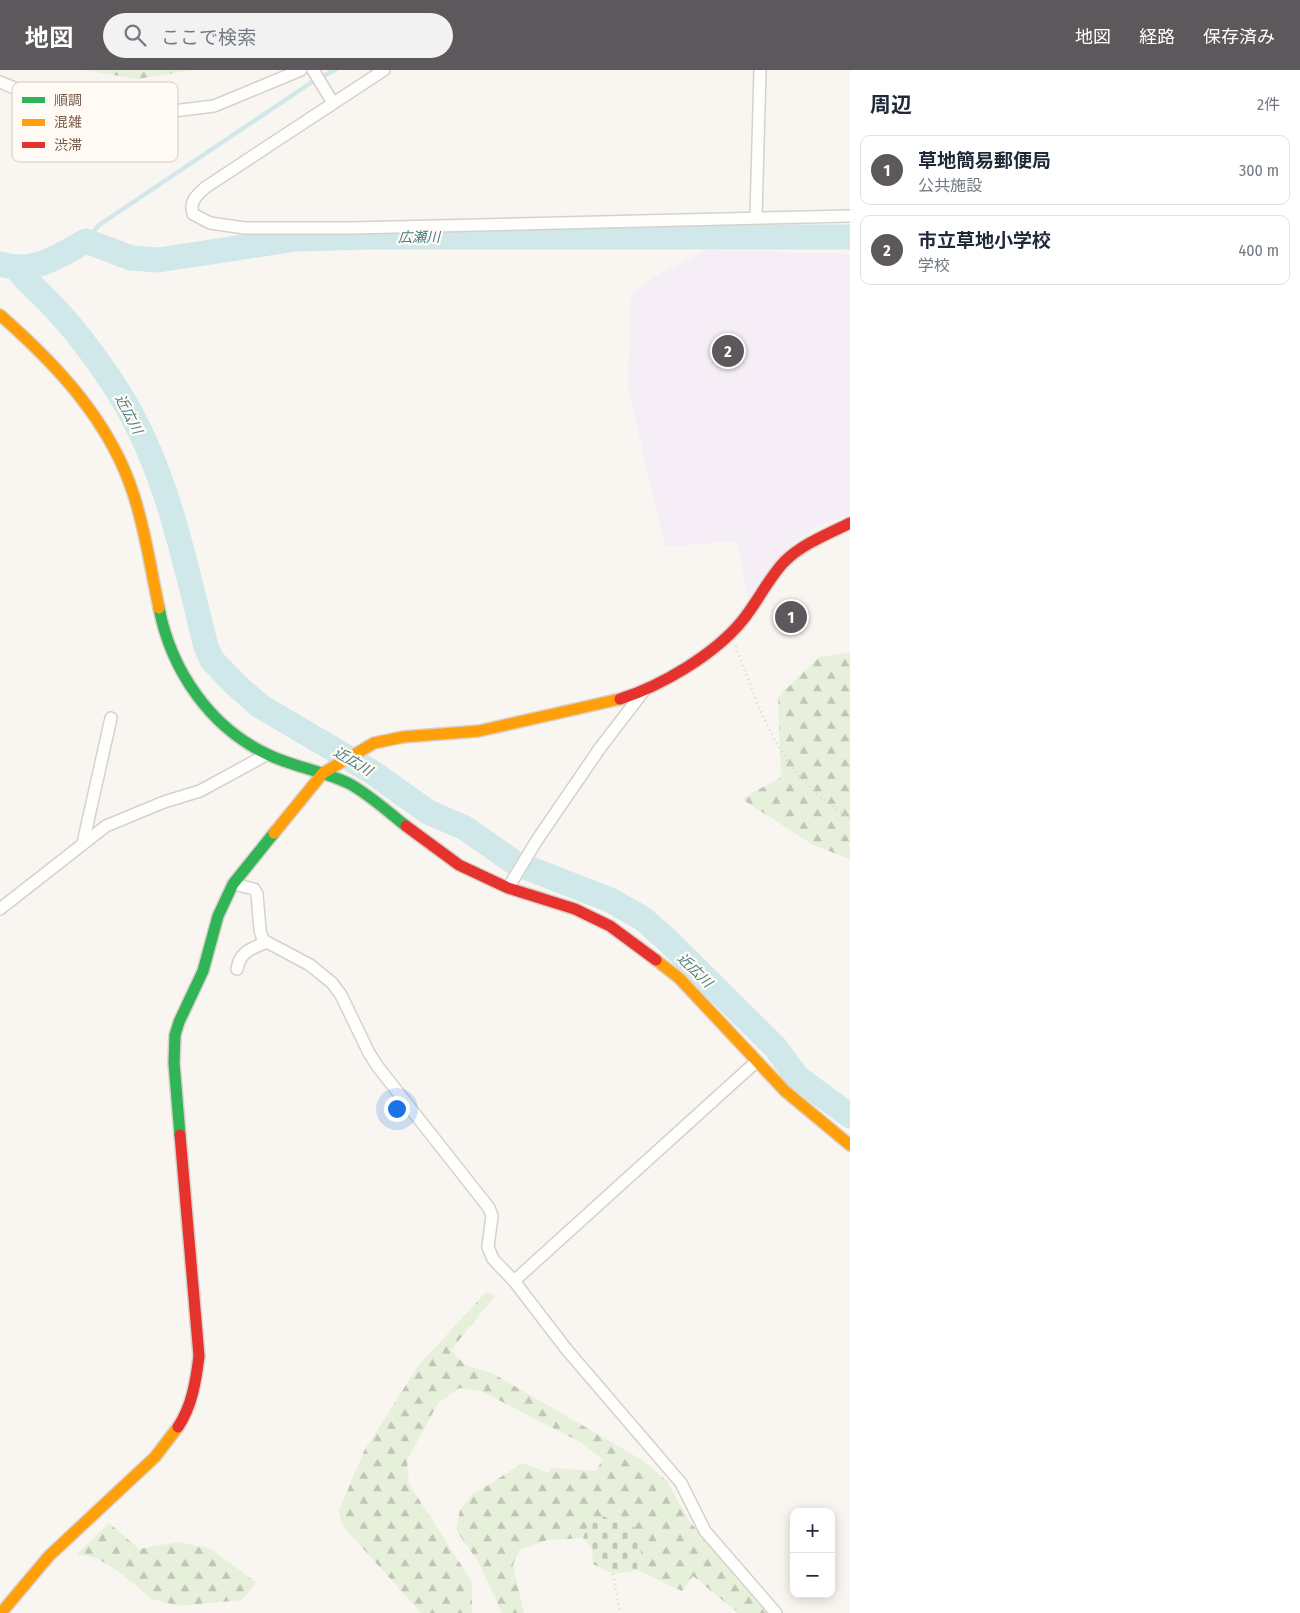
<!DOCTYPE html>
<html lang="ja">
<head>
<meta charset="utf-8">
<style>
	:root { --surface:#fff; --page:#f2f2f3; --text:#1f2937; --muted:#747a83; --line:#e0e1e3; --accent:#5c585b }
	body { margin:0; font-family:"Fira Sans Condensed","Noto Sans JP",sans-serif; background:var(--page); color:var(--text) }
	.controls { position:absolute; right:15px; bottom:15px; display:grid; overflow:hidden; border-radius:10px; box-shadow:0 2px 12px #0003 }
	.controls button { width:45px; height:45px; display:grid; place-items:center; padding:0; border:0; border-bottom:1px solid var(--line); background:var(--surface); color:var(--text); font:25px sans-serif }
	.you { position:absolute; left:396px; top:1038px; width:18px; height:18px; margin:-12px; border:4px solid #fff; border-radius:50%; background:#1a73e8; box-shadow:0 0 0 8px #1a73e833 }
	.badge { display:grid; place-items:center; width:32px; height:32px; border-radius:50%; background:var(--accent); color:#fff; font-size:16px; font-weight:700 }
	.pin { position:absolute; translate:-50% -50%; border:2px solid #fff; box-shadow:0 1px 5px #0006 }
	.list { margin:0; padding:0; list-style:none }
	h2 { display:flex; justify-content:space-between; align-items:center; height:65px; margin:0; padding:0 20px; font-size:21px }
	h2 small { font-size:16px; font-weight:400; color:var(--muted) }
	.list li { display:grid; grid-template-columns:32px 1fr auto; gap:15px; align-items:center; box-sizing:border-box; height:70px; margin:0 10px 10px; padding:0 10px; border:1px solid var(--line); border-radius:10px }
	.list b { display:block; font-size:19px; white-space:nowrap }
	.list p { margin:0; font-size:16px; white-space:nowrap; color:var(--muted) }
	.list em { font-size:16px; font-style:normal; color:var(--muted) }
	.icon { flex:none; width:28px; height:28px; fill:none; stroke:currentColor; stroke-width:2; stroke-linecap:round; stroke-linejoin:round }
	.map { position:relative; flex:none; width:850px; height:1543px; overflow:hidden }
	header { display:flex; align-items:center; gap:30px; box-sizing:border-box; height:70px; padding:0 25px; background:var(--accent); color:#fff }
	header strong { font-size:24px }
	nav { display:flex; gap:28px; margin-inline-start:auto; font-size:18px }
	.search { width:350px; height:45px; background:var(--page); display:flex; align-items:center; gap:12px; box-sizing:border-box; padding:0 18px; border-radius:28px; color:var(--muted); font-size:19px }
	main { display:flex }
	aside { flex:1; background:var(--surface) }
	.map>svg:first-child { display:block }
</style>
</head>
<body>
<header>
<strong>地図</strong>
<div class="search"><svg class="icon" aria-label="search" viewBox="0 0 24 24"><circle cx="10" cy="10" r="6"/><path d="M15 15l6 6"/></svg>ここで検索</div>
<nav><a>地図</a><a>経路</a><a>保存済み</a></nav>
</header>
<main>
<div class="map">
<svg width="850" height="1543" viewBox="0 0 850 1543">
	<defs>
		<pattern id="forest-firs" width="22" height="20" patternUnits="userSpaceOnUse" patternTransform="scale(1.25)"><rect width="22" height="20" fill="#e7f0db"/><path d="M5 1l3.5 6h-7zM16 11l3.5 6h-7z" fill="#c0c6b4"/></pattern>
		<pattern id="cemetery-stones" width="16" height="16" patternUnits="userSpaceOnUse" patternTransform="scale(1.25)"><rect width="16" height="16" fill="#e7f0db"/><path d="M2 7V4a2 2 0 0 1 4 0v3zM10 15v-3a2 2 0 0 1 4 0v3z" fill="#c0c6b4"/></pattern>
	</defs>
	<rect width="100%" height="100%" fill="#f9f5f0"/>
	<path fill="#f6eef6" d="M 707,180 L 850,184 L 850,445 L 819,456 L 794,472 L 778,488 L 748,530 L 737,471 L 665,477 L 628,318 L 631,224 L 659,204 Z"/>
	<g fill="url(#forest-firs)">
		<path d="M 85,0 L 193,0 L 137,9 Z"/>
		<path d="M 850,583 L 850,789 L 813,775 L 742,729 L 781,707 L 778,627 L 819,587 Z"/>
		<path d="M 486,1222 L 495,1226 L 451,1280 L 465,1295 L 492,1303 L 642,1390 L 667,1411 L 689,1451 L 770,1543 L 738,1543 L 693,1506 L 682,1521 L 638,1500 L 636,1489 L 589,1453 L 583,1468 L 547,1470 L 519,1480 L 513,1495 L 524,1543 L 502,1543 L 479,1493 L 456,1460 L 460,1440 L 472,1425 L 523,1393 L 548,1403 L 553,1398 L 595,1401 L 603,1390 L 580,1372 L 481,1321 L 459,1318 L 438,1333 L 407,1390 L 409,1414 L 472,1512 L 472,1543 L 421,1543 L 342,1455 L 339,1441 L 364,1381 L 418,1296 Z"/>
		<path d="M 109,1453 L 139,1479 L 178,1472 L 211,1479 L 256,1512 L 242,1530 L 179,1536 L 152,1529 L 119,1502 L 97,1488 L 77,1484 Z"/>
	</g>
	<path fill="url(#cemetery-stones)" d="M 602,1446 L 639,1459 L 641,1484 L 636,1489 L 638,1500 L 613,1504 L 593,1494 L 592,1479 L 583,1468 L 589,1453 Z"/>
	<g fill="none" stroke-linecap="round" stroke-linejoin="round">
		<path stroke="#d0e8ea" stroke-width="4.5" d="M 86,171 L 99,155 L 312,12 L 335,0"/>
		<g stroke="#d0e8ea" stroke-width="25">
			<path d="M 0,194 C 35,204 56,187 86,171 L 131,188 L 158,190 L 296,169 L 371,167 L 850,167"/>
			<path d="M 17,199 C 30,216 46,227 59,243 C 78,263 95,287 110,309 C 165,389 183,485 206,577 L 212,590 L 235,614 L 260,636 L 372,702 L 428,742 L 465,758 L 515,793 L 610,830 L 642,848 L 666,869 L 775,977 L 797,1007 L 850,1046"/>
		</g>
		<defs>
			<g id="street">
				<path d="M 313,0 L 333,33"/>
				<path d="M 384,0 L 206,117 C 197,125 189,131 193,144 L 210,153 L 245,158 L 351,158 L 850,146"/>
				<path d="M 0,12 L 67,40 L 90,46 L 116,48 L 214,36 L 301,0"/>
				<path d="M 756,147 L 760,0"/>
				<path d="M 83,773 L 111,648"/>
				<path d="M 233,814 L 254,819 L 257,824 L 260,860 L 263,870 L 310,895 L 332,913 L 341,925 L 369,983 L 378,997 L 489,1138 L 492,1146 L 488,1177 L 493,1189 L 514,1211 L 567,1280 L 681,1413 L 705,1461 L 776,1543"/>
				<path d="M 508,818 L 537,770 L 600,678 L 643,622"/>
				<path d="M 0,839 L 106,756 L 164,732 L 200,721 L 266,685"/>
				<path d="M 237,899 C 240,882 250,879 265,873"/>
				<path d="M 514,1211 L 757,991"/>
			</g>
			<g id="fast">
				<path d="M 159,538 C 171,600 210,658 269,685 C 294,697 323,701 348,713 C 369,724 388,742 406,756"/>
				<path d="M 180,1065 L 174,993 L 175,965 L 179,952 L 203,901 L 218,846 L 233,814 L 274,763"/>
			</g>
			<g id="slow">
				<path d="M 0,245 C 57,295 111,352 134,426 C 146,463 151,501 159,538"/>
				<path d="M 274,763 L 323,703 L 374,673 L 403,667 L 479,661 L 620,629"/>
				<path d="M 656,890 L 679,908 L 785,1021 L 850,1075"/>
				<path d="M 1,1543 L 49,1486 L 155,1387 L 178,1357"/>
			</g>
			<g id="jam">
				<path d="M 620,629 C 661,616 714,585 742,551 C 757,533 768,509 784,492 C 802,474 828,464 850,453"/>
				<path d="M 406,756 L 459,795 L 508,818 L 575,839 L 610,856 L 656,890"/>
				<path d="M 178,1357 C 192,1336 196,1311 199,1286 L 180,1065"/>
			</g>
		</defs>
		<use href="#street" stroke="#d7d1cb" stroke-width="14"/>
		<use href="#fast" stroke="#d9d2cb" stroke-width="14"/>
		<use href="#slow" stroke="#d9d2cb" stroke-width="14"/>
		<use href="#jam" stroke="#d9d2cb" stroke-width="14"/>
		<g stroke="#dcd5d0" stroke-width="2.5" stroke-dasharray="1 4" stroke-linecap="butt">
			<path d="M 736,576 C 762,648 780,705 850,748"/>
			<path d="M 613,1504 L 620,1543"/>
		</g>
		<use href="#street" stroke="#fefefd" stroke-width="11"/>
		<use href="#fast" stroke="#30b455" stroke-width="11"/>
		<use href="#slow" stroke="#ff9f0a" stroke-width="11"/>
		<use href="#jam" stroke="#e5322d" stroke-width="11"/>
	</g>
	<g text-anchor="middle" stroke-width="4.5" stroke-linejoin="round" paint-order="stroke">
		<g font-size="14" font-style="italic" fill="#437c86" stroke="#fffaf3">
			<text x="419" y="172">広瀬川</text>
			<text transform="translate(129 344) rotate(63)" y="5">近広川</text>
			<text transform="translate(353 691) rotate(31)" y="5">近広川</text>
			<text transform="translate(695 900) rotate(44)" y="5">近広川</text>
		</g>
	</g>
	<rect x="12" y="12" width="166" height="80" rx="8" fill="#fffaf3" stroke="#d7cbc1" stroke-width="1"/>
	<rect x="22" y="27" width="23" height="6" fill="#30b455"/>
	<rect x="22" y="49" width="23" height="7" fill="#ff9f0a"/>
	<rect x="22" y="72" width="23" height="6" fill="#e5322d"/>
	<g font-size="14" fill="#7a5c4d">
		<text x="54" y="35">順調</text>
		<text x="54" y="57">混雑</text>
		<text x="54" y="80">渋滞</text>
	</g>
</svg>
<div class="controls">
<button>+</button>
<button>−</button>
</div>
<div class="you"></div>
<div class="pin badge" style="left:791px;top:547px">1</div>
<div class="pin badge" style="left:728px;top:281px">2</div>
</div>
<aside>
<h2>周辺<small>2件</small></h2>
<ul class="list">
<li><span class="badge">1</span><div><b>草地簡易郵便局</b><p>公共施設</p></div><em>300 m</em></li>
<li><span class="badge">2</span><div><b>市立草地小学校</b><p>学校</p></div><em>400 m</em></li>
</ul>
</aside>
</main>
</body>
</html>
